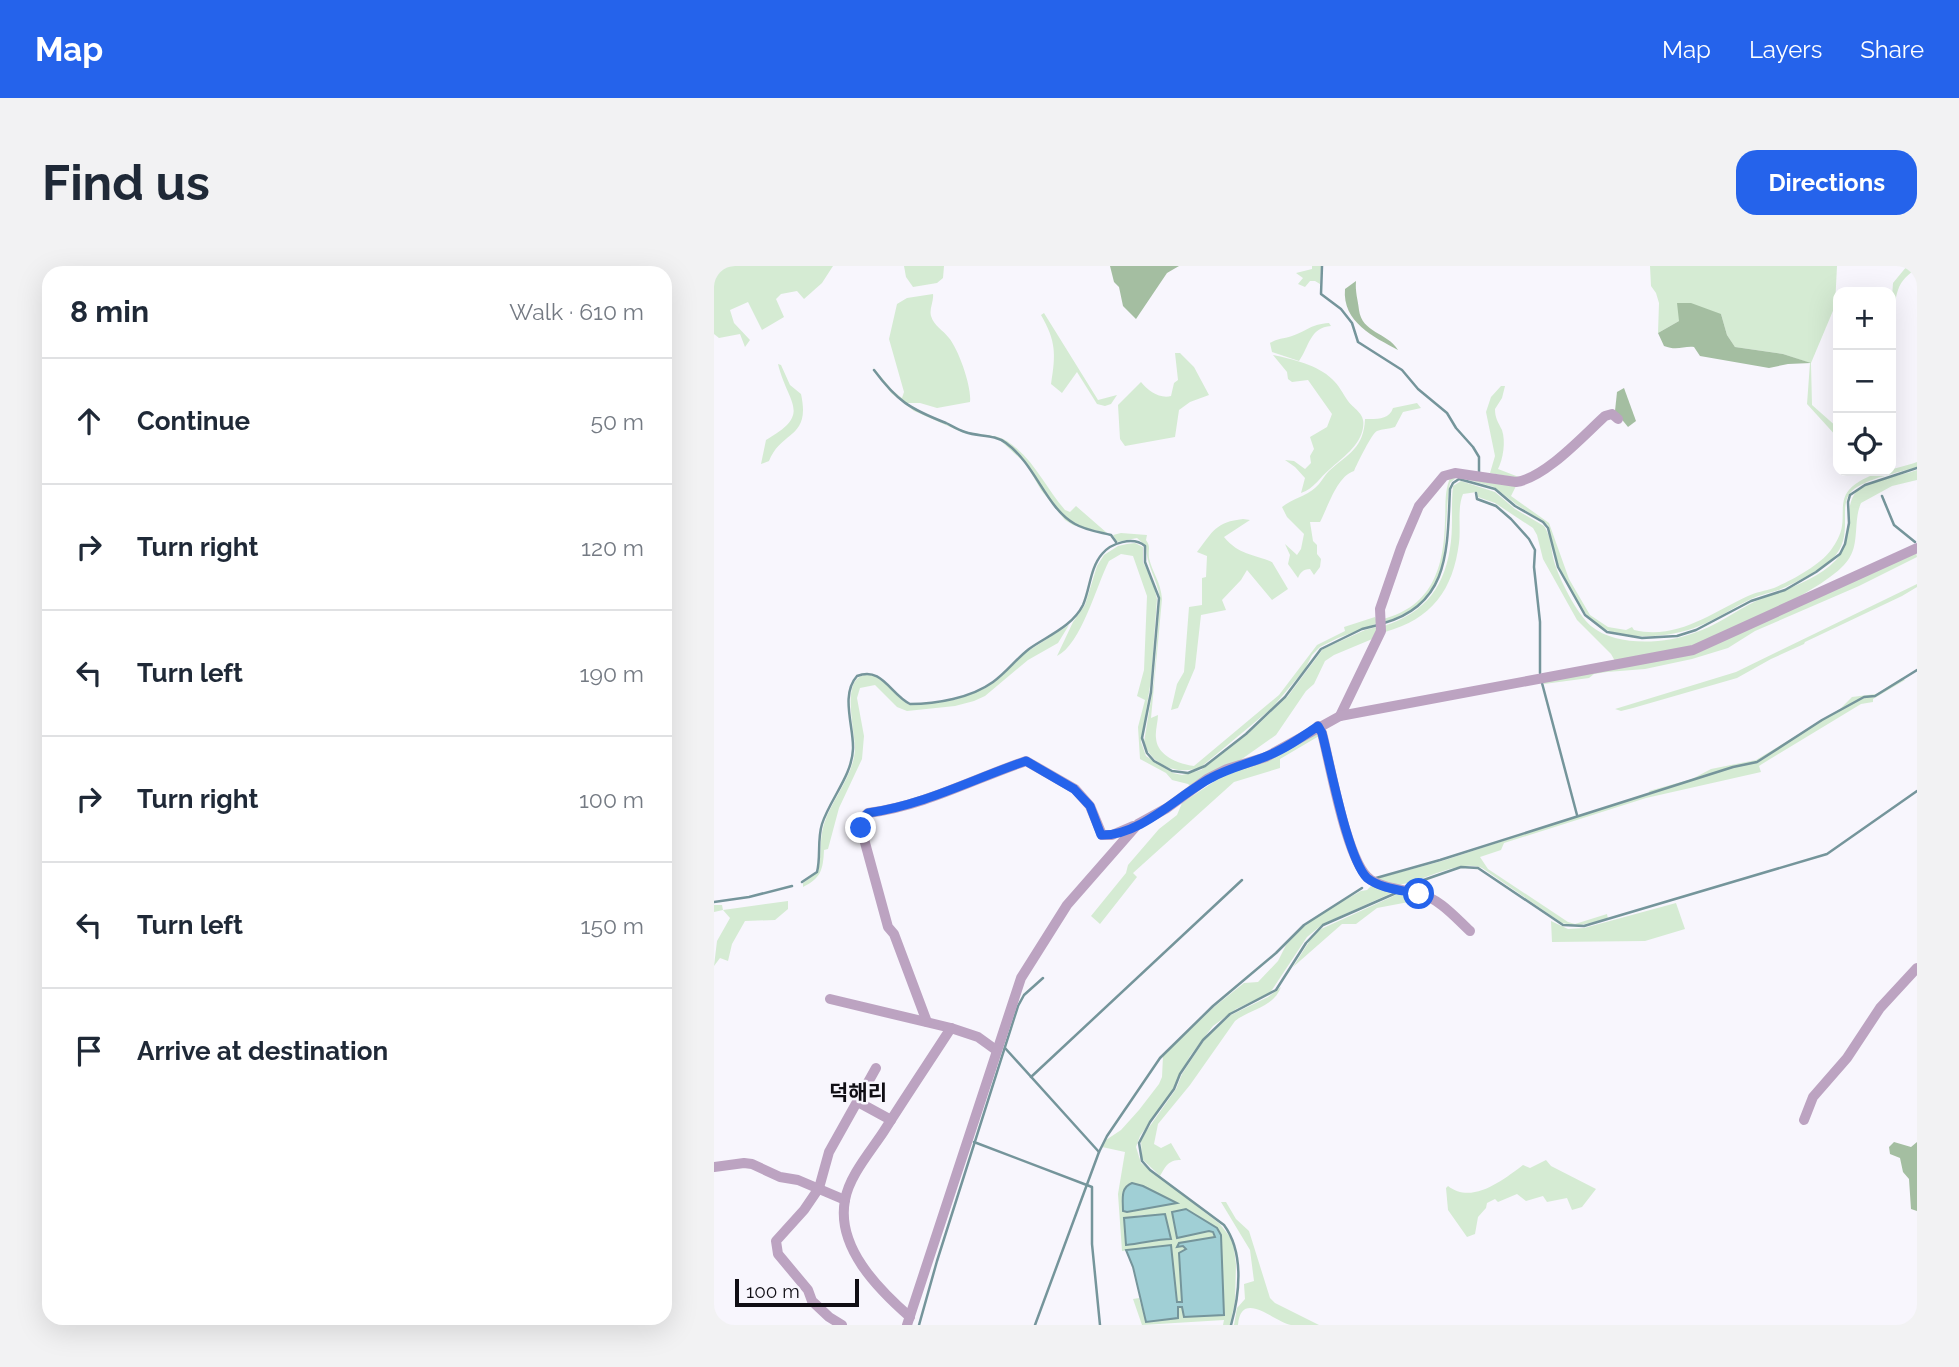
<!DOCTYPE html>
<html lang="en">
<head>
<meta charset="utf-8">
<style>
	:root { --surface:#fff; --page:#f2f2f3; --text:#1f2937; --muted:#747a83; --line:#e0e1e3; --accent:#2563eb }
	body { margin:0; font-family:Raleway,"Noto Sans KR",sans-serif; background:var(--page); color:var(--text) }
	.controls { position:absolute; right:21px; top:21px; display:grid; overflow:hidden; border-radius:14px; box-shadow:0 7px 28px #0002 }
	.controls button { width:63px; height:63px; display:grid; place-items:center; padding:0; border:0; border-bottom:2px solid var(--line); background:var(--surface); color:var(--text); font:35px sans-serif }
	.scale { position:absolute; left:21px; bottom:18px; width:124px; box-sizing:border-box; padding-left:7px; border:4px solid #100e14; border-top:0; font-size:19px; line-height:24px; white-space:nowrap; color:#100e14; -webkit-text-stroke:5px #f8f6fd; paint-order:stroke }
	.stop { position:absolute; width:21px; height:21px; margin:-16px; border:5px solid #2563eb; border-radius:50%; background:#fff }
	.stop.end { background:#2563eb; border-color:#fff; box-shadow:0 2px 7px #0008 }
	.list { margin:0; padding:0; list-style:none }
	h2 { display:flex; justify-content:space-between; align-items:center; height:91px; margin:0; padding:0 28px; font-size:30px }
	h2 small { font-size:23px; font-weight:400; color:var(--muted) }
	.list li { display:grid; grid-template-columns:46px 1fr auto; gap:21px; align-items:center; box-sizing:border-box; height:126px; padding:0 28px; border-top:2px solid var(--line) }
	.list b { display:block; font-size:26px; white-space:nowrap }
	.list em { font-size:23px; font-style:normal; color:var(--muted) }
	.icon { flex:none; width:38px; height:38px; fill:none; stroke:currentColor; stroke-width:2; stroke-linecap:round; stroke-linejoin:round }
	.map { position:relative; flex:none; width:1203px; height:1059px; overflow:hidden; border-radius:21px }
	header { display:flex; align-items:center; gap:42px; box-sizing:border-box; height:98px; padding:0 35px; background:var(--accent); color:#fff }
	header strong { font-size:33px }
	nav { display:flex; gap:38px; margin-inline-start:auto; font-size:24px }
	.intro { display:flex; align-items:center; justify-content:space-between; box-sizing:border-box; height:168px; padding:0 42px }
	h1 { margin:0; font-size:49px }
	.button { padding:18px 32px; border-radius:21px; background:var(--accent); color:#fff; font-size:24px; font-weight:700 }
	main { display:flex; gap:42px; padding:0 42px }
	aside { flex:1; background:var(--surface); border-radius:21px; box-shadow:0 7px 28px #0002 }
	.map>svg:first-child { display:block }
</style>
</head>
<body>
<header>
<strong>Map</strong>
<nav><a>Map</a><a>Layers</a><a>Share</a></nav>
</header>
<div class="intro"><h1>Find us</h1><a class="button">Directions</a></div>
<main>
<aside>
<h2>8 min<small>Walk · 610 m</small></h2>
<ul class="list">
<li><svg class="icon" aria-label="ahead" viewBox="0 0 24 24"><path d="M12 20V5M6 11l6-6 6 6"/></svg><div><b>Continue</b></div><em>50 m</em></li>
<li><svg class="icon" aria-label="right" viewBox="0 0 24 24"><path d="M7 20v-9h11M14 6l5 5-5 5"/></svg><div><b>Turn right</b></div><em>120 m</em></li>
<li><svg class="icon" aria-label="left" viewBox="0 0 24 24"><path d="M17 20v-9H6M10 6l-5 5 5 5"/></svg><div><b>Turn left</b></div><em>190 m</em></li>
<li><svg class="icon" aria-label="right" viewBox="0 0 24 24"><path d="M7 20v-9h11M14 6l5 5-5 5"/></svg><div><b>Turn right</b></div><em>100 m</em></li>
<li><svg class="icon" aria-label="left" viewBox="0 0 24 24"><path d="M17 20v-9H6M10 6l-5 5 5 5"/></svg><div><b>Turn left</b></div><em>150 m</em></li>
<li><svg class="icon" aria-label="arrive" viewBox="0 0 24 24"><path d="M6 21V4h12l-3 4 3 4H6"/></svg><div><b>Arrive at destination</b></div></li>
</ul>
</aside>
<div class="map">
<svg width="1203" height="1059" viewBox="0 0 1203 1059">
	<rect width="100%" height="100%" fill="#f8f6fd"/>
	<g fill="#d5ebd3" fill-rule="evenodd">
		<path d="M 16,0 L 119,0 L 108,17 L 90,33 L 83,25 L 67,28 L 62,33 L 70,51 L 48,64 L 34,36 L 16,44 L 20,57 L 36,74 L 31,81 L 26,68 L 5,72 L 0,68 L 0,2 Z"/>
		<path d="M 190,0 L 230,0 L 229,12 L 223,17 L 199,21 L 192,11 Z"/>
		<path d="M 598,0 L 607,0 L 606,18 L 601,15 L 596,15 L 591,21 L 584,18 L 589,12 L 582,7 L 598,3 Z"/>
		<path d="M 936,0 L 1123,0 L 1121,40 L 1097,97 L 1098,139 L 1124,162 L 1124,172 L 1093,138 L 1096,97 L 1069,88 L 1021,81 L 1013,69 L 1007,48 L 965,55 L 944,67 L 945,37 L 942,27 L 937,20 Z"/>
		<path d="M 1193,0 L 1203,2 C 1195,8 1187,14 1184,24 C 1181,32 1182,39 1177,46 L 1179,17 Z"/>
		<path d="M 219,28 C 220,35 215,43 217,50 C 220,60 229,64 235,72 C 245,84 258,122 256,136 L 223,142 L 206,137 L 193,137 C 206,148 235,160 251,165 C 264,170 281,167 293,175 C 320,193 331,221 351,244 L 356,246 L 362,240 L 393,267 L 359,259 L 351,254 L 327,224 L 312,198 L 288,176 L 283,172 L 250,167 L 200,145 L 177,127 L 158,100 L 179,125 L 188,132 L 190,126 L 175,73 L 183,38 L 193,32 Z"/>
		<path d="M 330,47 L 384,134 L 403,129 L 397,138 L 391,140 L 383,138 L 363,106 L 348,127 L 337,118 C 342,88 342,75 327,49 Z"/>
		<path d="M 615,57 L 617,60 C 596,61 595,81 585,95 L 558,86 L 556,77 C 564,72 569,73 578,70 C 593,65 597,58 615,57 Z"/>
		<path d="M 461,87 L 466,87 L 480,101 L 495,129 L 476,136 L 465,144 L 461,171 L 411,180 L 406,173 L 404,139 L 427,116 C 434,125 446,133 457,130 L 460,117 L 464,114 Z"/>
		<path d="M 559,89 C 578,93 604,99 618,113 C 625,119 629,128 634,135 C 641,144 652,148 649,162 C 646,180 628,192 616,203 C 605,212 601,222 587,227 L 591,212 L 581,201 L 571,194 L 580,195 L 591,203 L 597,197 L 596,190 L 600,183 L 596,171 L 613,161 L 618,148 L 594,114 L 578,116 L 574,113 L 573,106 Z"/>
		<path d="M 64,98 L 67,99 L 76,119 L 87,128 C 97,173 67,164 55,195 L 47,198 L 52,174 C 99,147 74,139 64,98 Z"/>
		<path d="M 787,120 L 791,120 L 788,132 L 781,143 C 781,152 784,156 788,164 C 792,176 789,193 784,203 L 810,213 L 776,207 L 781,190 L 772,146 L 777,131 Z"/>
		<path d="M 703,137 L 707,142 L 689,146 L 681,161 C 675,163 668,163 663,165 C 658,167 643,198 640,205 C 623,210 614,241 606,256 L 596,256 L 599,275 L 603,279 L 603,288 L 607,293 L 606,301 L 600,309 L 596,303 C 589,303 586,307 584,312 L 574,298 L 576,289 L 571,278 L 583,289 L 587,283 L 590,268 L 573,251 L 568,241 C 578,233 592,230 601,222 C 607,217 610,210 615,205 C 634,188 650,182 651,153 C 663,153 675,154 679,142 Z"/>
		<path d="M 1203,196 L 1203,201 C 1187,206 1150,213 1138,225 C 1122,241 1142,270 1118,293 C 1108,303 1081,317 1067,323 C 1058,327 1047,328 1037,333 C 1020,341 1003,353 985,360 C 960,371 911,376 887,361 C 868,350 856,324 847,305 C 840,291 839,274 834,259 L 803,239 L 780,221 L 743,211 L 736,217 C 726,277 746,332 670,356 L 669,353 C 719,340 730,301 731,254 C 732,240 730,224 737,210 L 803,218 L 797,230 L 835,257 L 855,313 L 876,349 L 894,361 L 912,364 L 918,361 L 920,364 C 964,374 997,347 1034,330 C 1042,326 1051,325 1060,322 C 1078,314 1105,300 1117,284 C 1122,277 1127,268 1128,260 C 1130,248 1126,234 1135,224 C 1151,206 1181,204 1203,196 Z"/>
		<path d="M 1203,204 L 1203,214 L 1178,220 L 1147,237 C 1139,255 1146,278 1134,294 C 1115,323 1005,371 970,383 C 949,390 924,391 901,395 L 897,388 L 863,354 L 829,293 L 823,269 L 819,262 L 781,237 L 764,231 L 763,226 L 749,228 C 743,243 747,261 745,277 C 739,324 718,353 671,366 L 670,360 C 712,346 732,320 737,275 C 739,257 737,238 739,220 L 747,215 L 781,226 L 801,243 L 830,260 C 837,270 837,284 840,295 C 845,313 863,348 877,360 C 902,381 951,378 980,367 C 1002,360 1021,345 1042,335 C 1068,324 1101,316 1122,294 C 1144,271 1125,236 1147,222 C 1163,213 1185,210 1203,204 Z"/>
		<path d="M 529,253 L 536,254 L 510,271 C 525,289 539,288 558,296 L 574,323 L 558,334 L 533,304 L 527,314 L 508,334 L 512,344 L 487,349 L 481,402 L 464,442 L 457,444 L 463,418 L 470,406 L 475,341 L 488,339 L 488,312 L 492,311 L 493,290 L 483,286 C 499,265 502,256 529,253 Z"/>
		<path d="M 407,267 L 433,269 L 432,274 C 437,281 434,283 435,292 C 438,306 447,316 448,333 L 437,452 L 444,449 C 444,456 441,465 442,472 C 443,490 465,498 480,500 L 565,429 L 603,379 L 631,365 L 630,361 L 661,351 L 664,357 L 624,372 L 606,381 L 598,389 L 591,403 L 558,442 L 487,501 C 465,510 437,500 430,476 L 440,415 L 446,332 C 443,313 432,299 432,280 L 423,272 L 403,276 L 399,269 Z"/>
		<path d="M 413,278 L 421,277 L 429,281 L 429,296 L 439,317 L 443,333 L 437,414 L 427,476 L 432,490 L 459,507 L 468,509 L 487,504 L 534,468 L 574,430 L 609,383 L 651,364 L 666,360 L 663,371 L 620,389 L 611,395 L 600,418 L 592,425 L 562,469 L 518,500 L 478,522 L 474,518 L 458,514 L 452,507 L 426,493 L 424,461 L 431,434 L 423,430 L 430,404 L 433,330 L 419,290 L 407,288 L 395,295 C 383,318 367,379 343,390 L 359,356 L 371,339 L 383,300 L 390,289 L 404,280 Z"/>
		<path d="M 1202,286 L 1203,291 L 1145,320 L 1041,365 L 1014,382 L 978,393 L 931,403 L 893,406 L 880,408 L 875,412 L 830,418 L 829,414 L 966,391 Z"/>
		<path d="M 1203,318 L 1203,321 L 1188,330 L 1091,376 L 1090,378 L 1057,393 L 1023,412 L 919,442 L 907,445 L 901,443 L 1022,406 Z"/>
		<path d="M 355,359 L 344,377 L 314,394 L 271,430 L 260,435 L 241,440 L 193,445 L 183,441 L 161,419 L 146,422 L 143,432 L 150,470 L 148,493 L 125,542 L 114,583 L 110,584 C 109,604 107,612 89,621 L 89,617 L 104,606 C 108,590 105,574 110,558 C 118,533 140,509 141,483 C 141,465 128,419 147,410 C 167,401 180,432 196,439 L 240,434 L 272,422 L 287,411 L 311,387 Z"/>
		<path d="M 1188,412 L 1191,414 L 1159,433 L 1159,436 L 1147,438 L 1048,498 L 1045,500 L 1047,506 L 932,532 L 790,577 L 787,584 L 766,591 L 774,603 L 854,656 L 861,658 L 893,648 L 894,653 L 862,660 L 848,657 L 768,602 C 744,592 708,617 682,619 C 676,619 667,615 661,613 L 728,595 L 936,527 L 935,525 L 978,513 L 997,503 L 1042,494 L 1126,443 L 1138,431 L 1162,428 Z"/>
		<path d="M 603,465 L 605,470 L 566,493 L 566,502 L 520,516 L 419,607 L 423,611 L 386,658 L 377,650 L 412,607 L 414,599 L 445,563 L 463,549 L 468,537 L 504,513 L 554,492 Z"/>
		<path d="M 658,619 L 682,625 L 609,658 L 593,671 L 556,727 L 522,743 L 499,760 L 476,790 L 459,823 L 426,870 L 422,881 L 427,897 L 506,958 L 519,975 L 522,998 L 521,1035 L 516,1059 L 509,1059 L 510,1054 L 428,1059 L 419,1033 L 425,1032 L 432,1056 L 464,1041 L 468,1040 L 470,1051 L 510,1049 L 507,969 L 503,962 L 463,972 L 495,965 L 501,968 L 501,971 L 496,972 L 465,977 L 472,983 L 465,987 L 468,1036 L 463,1037 L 457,979 L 408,985 L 404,928 L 411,886 L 388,881 L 392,874 L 407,864 L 425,844 L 445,818 L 448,811 L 449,790 L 500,741 L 530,717 L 544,716 L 564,695 L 572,679 L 591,659 L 606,648 L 647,625 L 653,624 ZM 429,920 L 462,937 L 413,946 ZM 428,949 L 441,950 L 443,973 L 430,977 L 412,979 L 410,952 Z"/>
		<path d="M 684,628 L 698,632 L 700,635 L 663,642 L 642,658 L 628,658 L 579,701 L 598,671 L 607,663 Z"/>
		<path d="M 74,635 L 74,643 L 61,654 L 31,655 L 18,678 L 14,695 L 6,692 L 0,700 L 3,675 L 16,652 L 9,644 L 0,646 L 0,639 L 8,639 L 9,644 Z"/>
		<path d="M 962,637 L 971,663 L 931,675 L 838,676 L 837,655 L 854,663 L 870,662 Z"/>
		<path d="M 567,721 C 559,742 536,743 521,755 L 476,819 L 444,858 L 440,878 L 447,882 L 457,877 L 467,894 C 454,894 452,900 446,910 L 428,893 L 427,875 L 431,867 L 462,823 L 468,808 L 491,773 L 517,749 L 554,731 Z"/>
		<path d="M 832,894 L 837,900 L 882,923 L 868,941 L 858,944 L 853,932 L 833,936 L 829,930 L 812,935 L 803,928 L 784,936 L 781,933 L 773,937 L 772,942 L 764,951 L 761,968 L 753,971 L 734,944 L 732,922 L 734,920 C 758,939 789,914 809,899 L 816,902 Z"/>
		<path d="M 507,936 L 512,936 L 522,953 L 535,965 L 556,1032 L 561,1037 L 605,1059 C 596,1059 586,1059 577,1059 C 562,1057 527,1022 524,1059 L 520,1059 L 523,1042 L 531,1033 L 530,1018 L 540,1015 L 536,984 Z"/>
	</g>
	<g fill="#a4bea1">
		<path d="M 396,0 L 465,0 L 453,7 L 422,53 L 409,40 L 405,21 L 400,16 Z"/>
		<path d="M 642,15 C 641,26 644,34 645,44 C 648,67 673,66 684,84 C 660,71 628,56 631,23 Z"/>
		<path d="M 963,37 L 977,37 L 1007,48 L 1013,69 L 1021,81 L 1069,88 L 1097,97 L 1074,98 L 1055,102 L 986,90 L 980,81 C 969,80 963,85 950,80 L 944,67 L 965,55 Z"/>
		<path d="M 910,122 L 922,155 L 914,161 L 901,145 L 903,126 Z"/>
		<path d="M 1180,876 L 1197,881 L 1203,876 L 1203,945 L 1197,943 L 1195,913 L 1189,906 L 1186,892 L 1176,888 L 1175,881 Z"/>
	</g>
	<g fill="#a0cfd5" stroke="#75959b" stroke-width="2">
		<path d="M 418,917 L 429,920 L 463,937 L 413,946 L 409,945 C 409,933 406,922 418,917 Z"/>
		<path d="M 472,943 L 503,962 L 507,969 L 510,1049 L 470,1051 L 468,1041 L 464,1041 L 464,1052 L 432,1056 L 419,1001 L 412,984 L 457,979 L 463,1036 L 468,1036 L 465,987 L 472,983 L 469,980 L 463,981 L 465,977 L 501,971 L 499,966 L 495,965 L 463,972 L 458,946 Z"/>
		<path d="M 451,948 L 457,973 C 442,973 427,978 412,979 L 410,952 Z"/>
	</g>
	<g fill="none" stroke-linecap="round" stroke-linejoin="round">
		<g stroke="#75959b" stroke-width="2.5">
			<path d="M 608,0 L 607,28 L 627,43 L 638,57 L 644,76 L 688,104 L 704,123 L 733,147 L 742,162 L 759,181 L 765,191 L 765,206"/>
			<path d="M 160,104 C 183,135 196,143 232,157 C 238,160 244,164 251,166 C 265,171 280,168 292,177 C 322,199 332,242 361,258 C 371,264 385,266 397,269 L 402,276"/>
			<path d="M 762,227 L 763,233 L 782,240 L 797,253 L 815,273 L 821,284 L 820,301 L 826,356 L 826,407"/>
			<path d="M 1168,230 L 1180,259 L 1201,276"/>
			<path d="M 670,357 C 737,338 733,281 736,223 L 739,217 L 745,213 L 781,223 L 801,240 L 829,256 L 834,262 L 844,301 L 871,349 L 893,366 L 928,372 L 963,370 L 982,364 L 1037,335 L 1071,324 L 1102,306 L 1126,288 L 1131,278 L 1135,257 L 1134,236 L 1136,229 L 1151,219 L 1203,202"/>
			<path d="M 828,417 L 863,549"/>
			<path d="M 662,612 L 726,594 L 1019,501 L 1043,496 L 1108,454 L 1150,431 L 1161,430 L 1203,404"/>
			<path d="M 88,616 L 103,606 C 107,591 103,574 108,558 C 116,533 138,510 139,483 C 140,461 126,429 143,410 C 168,400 176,428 196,438 C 222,438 257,432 279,416 C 292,407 302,393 315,383 C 333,370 358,361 369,339 C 376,323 376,302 388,288 C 397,277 419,270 431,280 L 431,296 L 445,332 L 437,426 L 428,472 L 433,487 L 440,495 L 458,505 L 474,507 L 491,500 L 532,468 L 571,431 L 607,383 L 648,363 L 664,359"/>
			<path d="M 701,617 L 747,601 L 764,602 L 849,659 L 870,660 L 1113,588 L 1203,525"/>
			<path d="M 0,636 L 35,631 L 78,620"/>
			<path d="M 291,782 L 385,886"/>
			<path d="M 317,811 L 528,614"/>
			<path d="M 260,876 L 378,921 L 378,978 L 386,1059"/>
			<path d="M 205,1059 L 223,995 L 304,740 L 310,729 L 329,712"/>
			<path d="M 321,1059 L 385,886 L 393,870 L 446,792 L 499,740 L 562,687 L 590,659 L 648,622"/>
			<path d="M 517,1059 C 526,1027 530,986 510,959 L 436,904 L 428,895 L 425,877 L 436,856 L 460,823 L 466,808 L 489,774 L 516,748 L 562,724 L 592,677 L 609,659 L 682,627"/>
		</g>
		<g stroke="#bca3c1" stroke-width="10">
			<path d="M 626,450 L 667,365 L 666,343 L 687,282 L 705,240 L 730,210 L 741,207 L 802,216 C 831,212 869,170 891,150 L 898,148 L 904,153"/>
			<path d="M 604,460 L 608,467 C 616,497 633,599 657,614 C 671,623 688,623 704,627 C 726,633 740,650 756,665"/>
			<path d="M 116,733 L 237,762 L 264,771 L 282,784"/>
			<path d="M 213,756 L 180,668 L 174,661 L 147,562 L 148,553 L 154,547 C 210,540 259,513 312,495 L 361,523 L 376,540 L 388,569 L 398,569 L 419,560"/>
			<path d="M 144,836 L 177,854"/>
			<path d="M 1090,854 L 1099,831 L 1133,792 L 1166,742 L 1203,702"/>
			<path d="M 0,901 L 30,897 L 38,898 L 66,911 L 84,914 L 131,934"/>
			<path d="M 196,1051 C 164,1023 122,981 131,934 C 135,910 157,885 170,865 C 192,830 215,796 237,762"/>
			<path d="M 128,1059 L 115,1051 L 98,1035 L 94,1024 L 64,988 L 62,975 L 90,944 L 105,922 L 115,886 L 162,802"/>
			<path d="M 193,1059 L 307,712 L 353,639 L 424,558 L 453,542 L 493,513 L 513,503 L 552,491 L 626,450 L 979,384 L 1203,282"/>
		</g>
	</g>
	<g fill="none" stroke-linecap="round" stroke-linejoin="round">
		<path stroke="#2563eb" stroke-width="9" d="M 147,562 L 148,553 L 154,547 C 210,539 259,513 312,495 L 360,523 L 376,540 L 387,569 C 427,570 464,529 497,512 C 515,502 534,498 553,490 C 571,483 588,471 604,460 L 608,467 C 616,497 634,594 653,612 C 667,623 688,624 705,628"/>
	</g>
	<g text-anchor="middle" stroke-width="5" stroke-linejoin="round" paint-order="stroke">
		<g font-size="21" font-weight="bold" fill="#100e14" stroke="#f8f6fd">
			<text x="144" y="834">덕해리</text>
		</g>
	</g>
</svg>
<div class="controls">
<button>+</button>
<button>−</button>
<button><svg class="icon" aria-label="locate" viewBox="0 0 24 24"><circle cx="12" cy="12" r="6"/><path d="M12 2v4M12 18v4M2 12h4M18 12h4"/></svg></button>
</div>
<div class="scale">100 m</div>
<div class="stop" style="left:705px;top:628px"></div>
<div class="stop end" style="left:147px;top:562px"></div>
</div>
</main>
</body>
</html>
